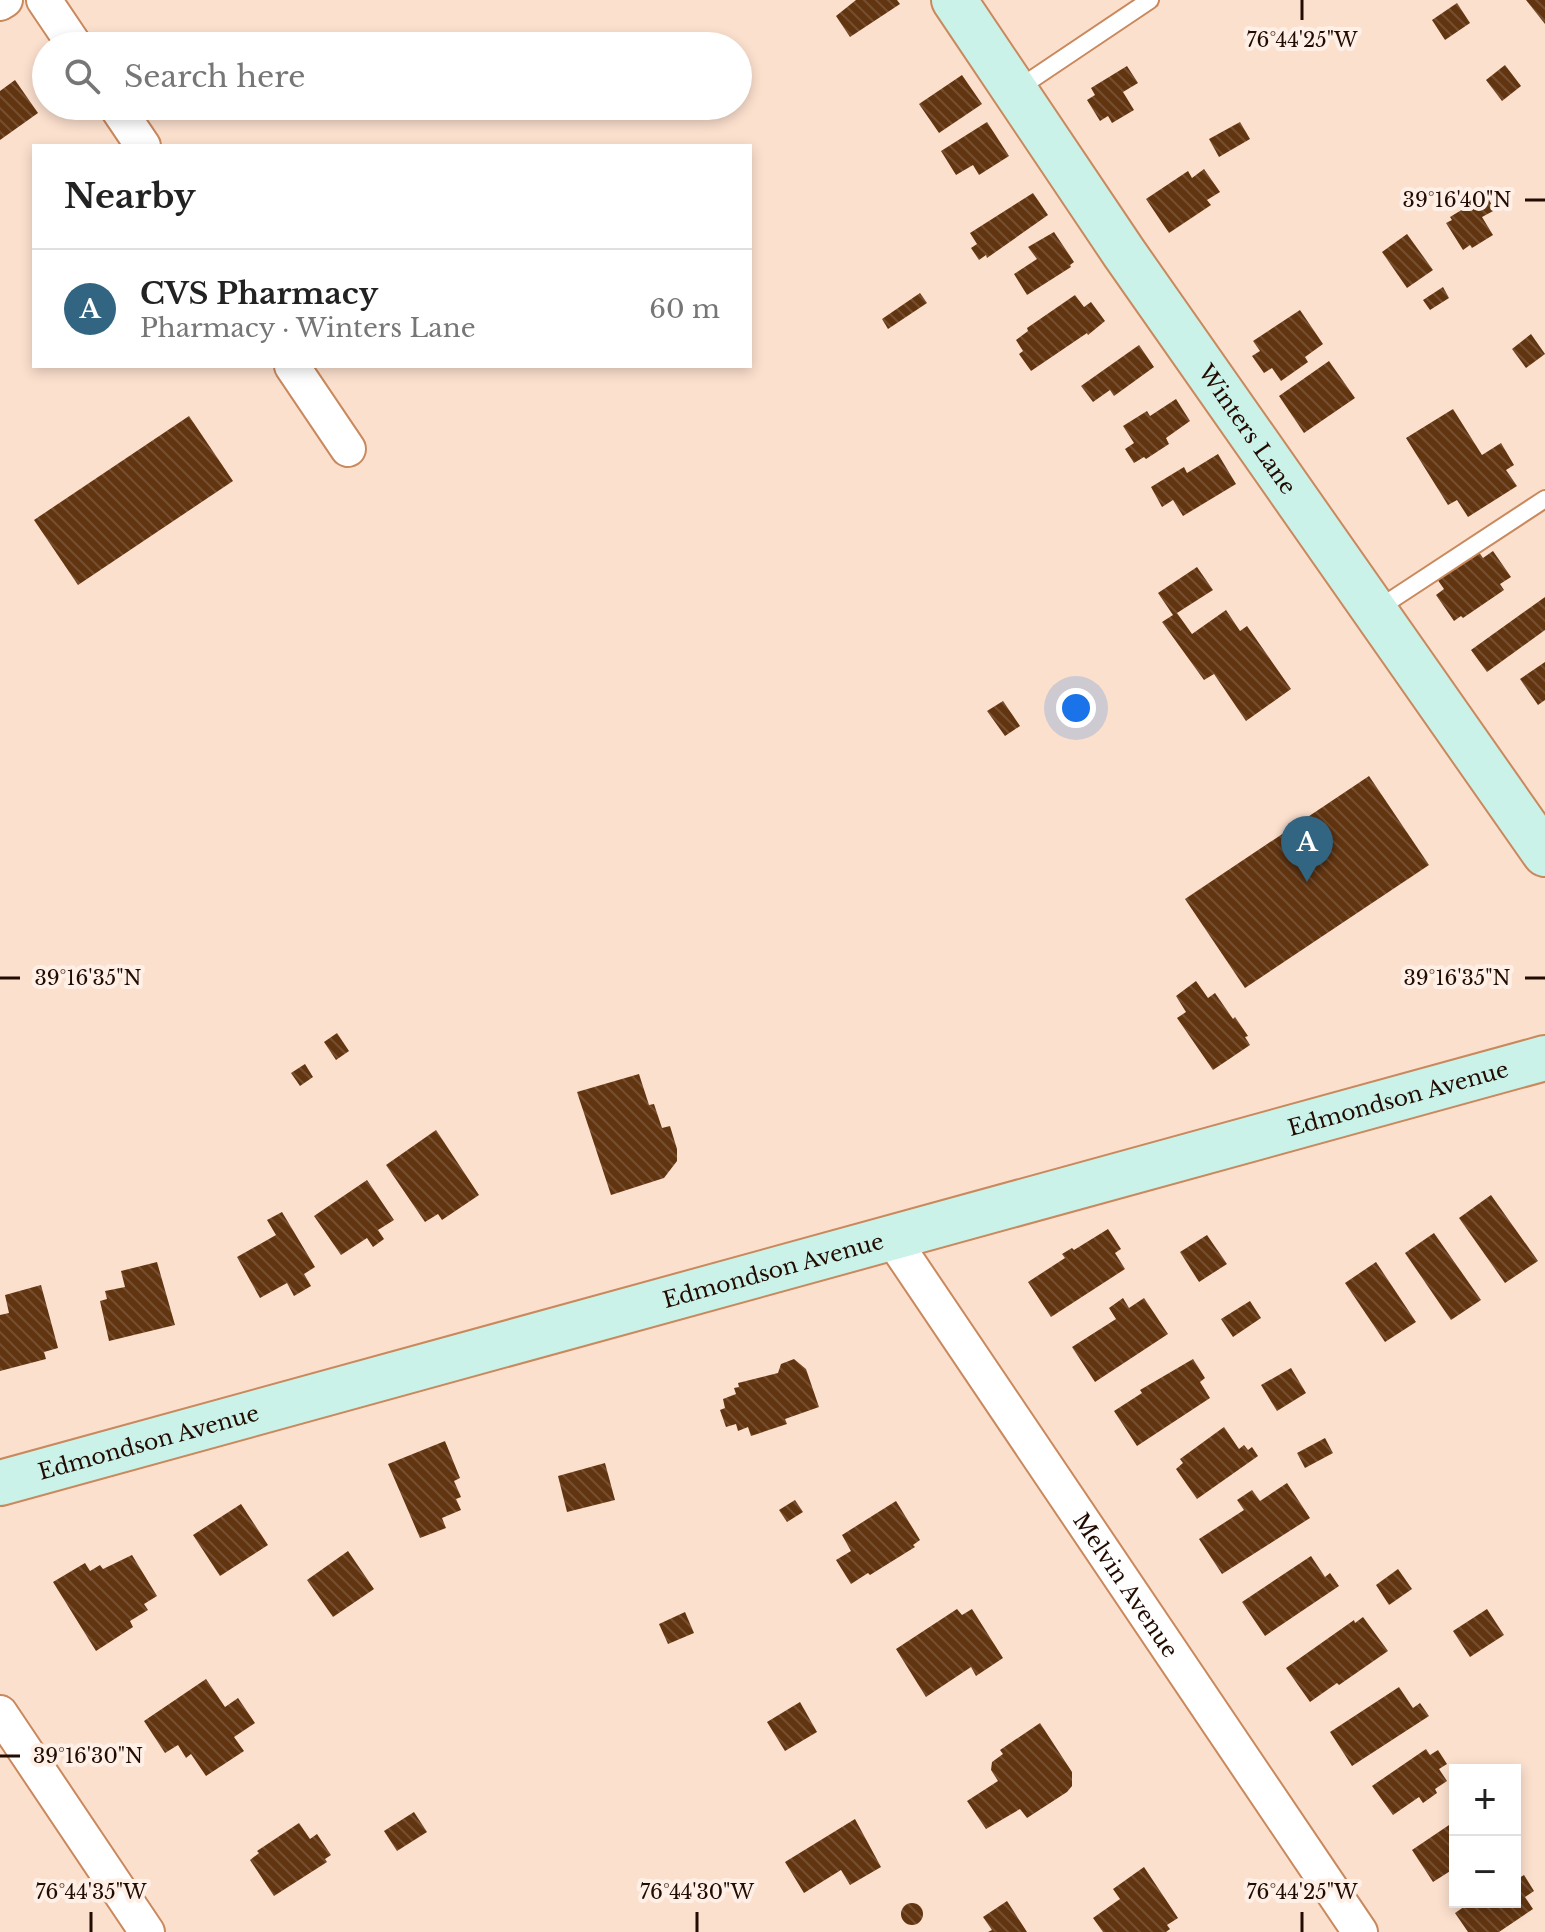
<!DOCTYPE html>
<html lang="en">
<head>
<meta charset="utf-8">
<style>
	:root { --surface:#fff; --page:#f2f2f2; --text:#222; --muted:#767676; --line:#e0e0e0; --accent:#316581 }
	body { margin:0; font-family:"Libre Baskerville",serif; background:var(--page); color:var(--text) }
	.controls { position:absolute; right:24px; bottom:24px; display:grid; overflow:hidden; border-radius:0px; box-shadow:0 4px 12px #0003 }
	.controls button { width:72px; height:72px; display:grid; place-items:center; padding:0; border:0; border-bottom:2px solid var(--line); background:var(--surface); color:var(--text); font:40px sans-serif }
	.you { position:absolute; left:1076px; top:708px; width:28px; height:28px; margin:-20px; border:6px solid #fff; border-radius:50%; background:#1a73e8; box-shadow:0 0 0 12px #1a73e833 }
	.badge { display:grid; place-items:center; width:52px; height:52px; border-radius:50%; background:var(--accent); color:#fff; font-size:26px; font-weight:700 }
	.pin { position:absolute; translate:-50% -66px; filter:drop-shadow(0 2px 4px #0008) }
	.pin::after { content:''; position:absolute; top:42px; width:28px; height:24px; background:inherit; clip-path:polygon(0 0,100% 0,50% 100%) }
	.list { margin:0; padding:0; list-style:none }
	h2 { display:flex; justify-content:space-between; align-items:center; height:104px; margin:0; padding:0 32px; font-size:34px }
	h2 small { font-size:26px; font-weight:400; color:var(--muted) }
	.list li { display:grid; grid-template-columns:52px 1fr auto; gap:24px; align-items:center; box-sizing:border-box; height:120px; padding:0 32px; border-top:2px solid var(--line) }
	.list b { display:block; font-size:30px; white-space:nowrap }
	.list p { margin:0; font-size:26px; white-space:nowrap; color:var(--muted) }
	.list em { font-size:26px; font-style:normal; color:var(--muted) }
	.icon { flex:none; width:44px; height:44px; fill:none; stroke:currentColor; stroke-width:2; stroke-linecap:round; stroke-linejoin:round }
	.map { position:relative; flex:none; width:1545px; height:1932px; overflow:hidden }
	.search { position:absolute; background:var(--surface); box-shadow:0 4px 12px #0003; left:32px; top:32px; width:720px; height:88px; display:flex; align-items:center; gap:20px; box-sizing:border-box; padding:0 28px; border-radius:44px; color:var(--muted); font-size:30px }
	.panel { position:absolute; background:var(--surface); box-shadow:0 4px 12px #0003; left:32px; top:144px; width:720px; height:224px; border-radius:0px }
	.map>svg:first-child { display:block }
</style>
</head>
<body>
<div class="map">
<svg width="1545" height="1932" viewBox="0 0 1545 1932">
	<defs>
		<pattern id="building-back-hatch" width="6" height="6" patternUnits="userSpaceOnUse" patternTransform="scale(2)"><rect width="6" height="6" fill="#623511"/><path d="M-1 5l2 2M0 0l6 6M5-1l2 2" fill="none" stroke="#744f31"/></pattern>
	</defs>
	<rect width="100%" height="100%" fill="#fce0ce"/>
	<g fill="url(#building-back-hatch)">
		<path d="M 856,0 L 897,0 L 900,4 L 850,37 L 836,16 Z"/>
		<path d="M 1526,0 L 1545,0 L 1545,24 Z"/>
		<path d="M 1457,3 L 1470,23 L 1445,40 L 1432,20 Z"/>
		<path d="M 1505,65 L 1521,86 L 1502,101 L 1486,80 Z"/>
		<path d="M 1127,66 L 1138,83 L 1123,92 L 1134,110 L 1112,123 L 1108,116 L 1100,121 L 1087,100 L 1095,95 L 1091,88 Z"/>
		<path d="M 962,75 L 982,104 L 939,133 L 919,104 Z"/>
		<path d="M 15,80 L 38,113 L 0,140 L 0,91 Z"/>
		<path d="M 987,122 L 1009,156 L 979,175 L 973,165 L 956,175 L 941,151 Z"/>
		<path d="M 1240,122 L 1250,139 L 1219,157 L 1209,139 Z"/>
		<path d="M 1204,169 L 1220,192 L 1207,200 L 1211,205 L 1169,233 L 1146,199 L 1188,171 L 1192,178 Z"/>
		<path d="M 1033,193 L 1048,215 L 987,258 L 986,255 L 979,260 L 971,248 L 977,244 L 970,233 Z"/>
		<path d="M 1486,195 L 1495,210 L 1482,217 L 1493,235 L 1472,248 L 1470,245 L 1463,250 L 1446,223 L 1452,220 L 1450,217 Z"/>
		<path d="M 1054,232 L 1074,262 L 1070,265 L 1071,267 L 1027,295 L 1014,274 L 1037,259 L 1028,247 Z"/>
		<path d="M 1407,234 L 1433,270 L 1407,288 L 1382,252 Z"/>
		<path d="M 1443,287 L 1449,298 L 1430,310 L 1423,300 Z"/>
		<path d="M 920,293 L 927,303 L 888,329 L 882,319 Z"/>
		<path d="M 1075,295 L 1084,307 L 1091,302 L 1105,321 L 1088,335 L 1087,333 L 1031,371 L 1019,354 L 1023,351 L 1016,340 L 1028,331 L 1027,328 Z"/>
		<path d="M 1300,310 L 1323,344 L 1305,357 L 1308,362 L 1281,381 L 1272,368 L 1264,373 L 1252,356 L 1260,351 L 1253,341 Z"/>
		<path d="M 1531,334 L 1545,354 L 1526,368 L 1512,349 Z"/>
		<path d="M 1139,345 L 1154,367 L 1114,396 L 1110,390 L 1093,402 L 1081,386 Z"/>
		<path d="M 1329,361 L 1355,398 L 1304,433 L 1279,396 Z"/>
		<path d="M 1176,399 L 1190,421 L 1166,438 L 1169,444 L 1146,459 L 1144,457 L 1134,463 L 1125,449 L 1134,443 L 1123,426 L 1147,411 L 1150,416 Z"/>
		<path d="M 1453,409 L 1482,455 L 1501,443 L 1514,465 L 1506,470 L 1517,486 L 1468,517 L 1457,500 L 1448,505 L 1406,438 Z"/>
		<path d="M 189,416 L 233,481 L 78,585 L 34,520 Z"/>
		<path d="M 1218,454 L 1236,484 L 1183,516 L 1173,500 L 1162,507 L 1151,487 L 1184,467 L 1187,473 Z"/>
		<path d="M 1478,551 L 1483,558 L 1493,551 L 1511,577 L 1500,584 L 1504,590 L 1463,618 L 1461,616 L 1454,621 L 1436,595 L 1444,589 L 1437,579 Z"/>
		<path d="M 1197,567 L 1213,590 L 1177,613 L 1192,634 L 1226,610 L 1240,631 L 1247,626 L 1291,689 L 1246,721 L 1214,674 L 1204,680 L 1162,622 L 1173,615 L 1158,593 Z"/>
		<path d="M 1545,597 L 1545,630 L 1487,672 L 1471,650 Z"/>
		<path d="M 1545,662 L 1545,700 L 1538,705 L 1520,679 Z"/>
		<path d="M 1003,701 L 1020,726 L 1005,736 L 987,711 Z"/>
		<path d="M 1369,776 L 1429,865 L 1245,988 L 1185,899 Z"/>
		<path d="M 1196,981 L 1208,998 L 1215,993 L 1233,1019 L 1235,1017 L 1248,1036 L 1245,1037 L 1250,1045 L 1213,1070 L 1177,1018 L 1186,1012 L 1176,996 Z"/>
		<path d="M 337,1033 L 349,1051 L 336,1060 L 324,1042 Z"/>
		<path d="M 305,1064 L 313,1077 L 300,1086 L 291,1073 Z"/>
		<path d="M 639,1074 L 649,1105 L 654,1104 L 662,1128 L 670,1126 L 677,1149 L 677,1161 L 664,1178 L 611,1195 L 577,1092 Z"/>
		<path d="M 436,1130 L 479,1195 L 442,1220 L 438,1214 L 425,1222 L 386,1165 Z"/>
		<path d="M 367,1180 L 394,1220 L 378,1230 L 384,1239 L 373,1247 L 367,1238 L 341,1255 L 314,1216 Z"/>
		<path d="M 1491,1195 L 1538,1261 L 1505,1283 L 1459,1218 Z"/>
		<path d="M 282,1212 L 315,1267 L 304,1274 L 311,1286 L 294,1296 L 287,1283 L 260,1298 L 237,1257 L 276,1235 L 267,1220 Z"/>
		<path d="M 1108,1229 L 1121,1249 L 1115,1253 L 1125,1269 L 1051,1317 L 1028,1282 L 1065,1258 L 1062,1254 L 1072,1248 L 1074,1250 Z"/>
		<path d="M 1434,1233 L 1481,1300 L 1451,1320 L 1405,1253 Z"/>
		<path d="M 1207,1235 L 1227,1264 L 1199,1282 L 1180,1252 Z"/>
		<path d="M 157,1262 L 175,1325 L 109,1341 L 100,1301 L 107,1299 L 105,1291 L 125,1287 L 121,1271 Z"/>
		<path d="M 1376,1262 L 1416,1322 L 1385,1342 L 1345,1283 Z"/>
		<path d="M 41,1285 L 58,1348 L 44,1352 L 46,1359 L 0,1371 L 0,1315 L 9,1313 L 5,1295 Z"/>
		<path d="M 1123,1298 L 1129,1308 L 1144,1298 L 1168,1334 L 1095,1382 L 1072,1347 L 1116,1319 L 1109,1308 Z"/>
		<path d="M 1250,1301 L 1261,1318 L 1233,1337 L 1221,1319 Z"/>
		<path d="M 794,1359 L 806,1369 L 819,1407 L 785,1419 L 787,1424 L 751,1436 L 748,1427 L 738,1431 L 736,1424 L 726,1427 L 720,1410 L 725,1408 L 723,1399 L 736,1394 L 734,1388 L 739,1387 L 738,1383 L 778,1373 L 781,1364 Z"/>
		<path d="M 1193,1359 L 1205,1378 L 1200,1382 L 1210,1398 L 1137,1446 L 1114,1411 L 1142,1393 L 1140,1390 Z"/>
		<path d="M 1291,1368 L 1306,1393 L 1277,1411 L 1261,1385 Z"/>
		<path d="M 1224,1427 L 1239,1449 L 1244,1445 L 1248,1450 L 1252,1447 L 1258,1456 L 1197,1499 L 1176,1469 L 1183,1463 L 1180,1459 Z"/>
		<path d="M 1325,1438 L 1333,1453 L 1305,1468 L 1297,1453 Z"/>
		<path d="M 445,1441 L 460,1478 L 454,1481 L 461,1497 L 456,1499 L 461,1510 L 442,1518 L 446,1528 L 420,1538 L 388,1464 Z"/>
		<path d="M 605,1463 L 615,1500 L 567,1512 L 558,1476 Z"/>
		<path d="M 1287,1483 L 1310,1518 L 1222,1574 L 1199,1539 L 1244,1510 L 1237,1500 L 1252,1490 L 1260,1501 Z"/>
		<path d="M 795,1500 L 803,1512 L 787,1522 L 779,1510 Z"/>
		<path d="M 896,1501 L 920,1540 L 913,1545 L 915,1547 L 870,1575 L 868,1573 L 851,1584 L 836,1560 L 851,1551 L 842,1535 Z"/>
		<path d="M 241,1504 L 268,1545 L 220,1576 L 193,1535 Z"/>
		<path d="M 348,1551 L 374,1589 L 333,1617 L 307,1580 Z"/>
		<path d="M 132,1555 L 157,1596 L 144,1604 L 148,1610 L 130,1621 L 133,1627 L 96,1651 L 53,1582 L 85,1563 L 90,1571 L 100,1565 L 103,1569 Z"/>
		<path d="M 1311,1556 L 1325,1577 L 1330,1573 L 1339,1586 L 1265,1636 L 1242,1602 Z"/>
		<path d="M 1398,1569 L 1412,1589 L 1389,1605 L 1376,1585 Z"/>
		<path d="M 957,1609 L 962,1615 L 972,1609 L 1003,1658 L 976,1676 L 971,1667 L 926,1697 L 896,1649 Z"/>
		<path d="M 1487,1609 L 1504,1635 L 1470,1657 L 1453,1631 Z"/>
		<path d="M 685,1612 L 694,1633 L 668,1644 L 659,1624 Z"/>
		<path d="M 1363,1617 L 1388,1651 L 1339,1685 L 1337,1683 L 1310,1702 L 1286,1668 L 1354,1620 L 1355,1623 Z"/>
		<path d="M 206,1679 L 225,1707 L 238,1698 L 255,1723 L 234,1737 L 244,1751 L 206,1776 L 191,1754 L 186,1758 L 178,1745 L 165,1753 L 144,1721 Z"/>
		<path d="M 1399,1687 L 1413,1708 L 1420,1703 L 1429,1716 L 1352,1766 L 1330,1732 Z"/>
		<path d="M 800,1702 L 817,1732 L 785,1751 L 767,1722 Z"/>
		<path d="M 1040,1723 L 1072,1772 L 1072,1786 L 1067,1792 L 1027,1818 L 1020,1809 L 986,1829 L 967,1801 L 998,1781 L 991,1770 L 992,1762 L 1003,1754 L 1000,1750 Z"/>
		<path d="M 1426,1749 L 1430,1755 L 1438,1750 L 1447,1764 L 1439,1769 L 1447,1781 L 1435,1789 L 1437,1793 L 1423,1803 L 1419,1797 L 1393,1815 L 1372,1786 Z"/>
		<path d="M 414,1812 L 427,1832 L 397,1851 L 384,1831 Z"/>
		<path d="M 855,1819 L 881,1867 L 850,1885 L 841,1870 L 804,1893 L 785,1862 Z"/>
		<path d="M 1455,1821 L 1455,1868 L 1433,1882 L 1412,1850 Z"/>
		<path d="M 299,1823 L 310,1839 L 317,1834 L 331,1855 L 325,1859 L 327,1862 L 274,1896 L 250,1860 L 259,1853 L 257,1851 Z"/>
		<path d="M 1144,1867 L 1178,1918 L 1167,1925 L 1170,1929 L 1166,1932 L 1103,1932 L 1093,1918 L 1120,1899 L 1113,1889 Z"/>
		<path d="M 1515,1872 L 1519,1878 L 1524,1875 L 1534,1891 L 1525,1897 L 1533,1909 L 1499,1932 L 1468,1932 L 1455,1913 L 1471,1902 L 1515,1902 Z"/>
		<path d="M 1007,1901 L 1009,1904 L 1027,1932 L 988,1932 L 992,1930 L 983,1917 Z"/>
		<circle cx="912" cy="1914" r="11"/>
	</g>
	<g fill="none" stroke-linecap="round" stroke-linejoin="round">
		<defs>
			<g id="lane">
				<path d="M 1016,90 L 1150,0"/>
				<path d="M 1376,610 L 1545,499"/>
			</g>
			<g id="street">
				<path d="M 44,0 L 75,46"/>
				<path d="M 0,3 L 5,0"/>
				<path d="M 116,106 L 143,146"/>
				<path d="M 292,366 L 348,449"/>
				<path id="s1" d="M 891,1237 L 1360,1932"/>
				<path d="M 0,1713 L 147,1932"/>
			</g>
			<g id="secondary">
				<path id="s2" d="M 954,0 L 1124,253 L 1545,854"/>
				<path id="s3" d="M 0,1483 L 1545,1058"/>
			</g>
		</defs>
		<use href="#lane" stroke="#c9895d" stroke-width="20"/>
		<use href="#street" stroke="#c9895d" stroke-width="38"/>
		<use href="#secondary" stroke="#c9895d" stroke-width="48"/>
		<use href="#lane" stroke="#fff" stroke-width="16"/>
		<use href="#street" stroke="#fff" stroke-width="34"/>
		<use href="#secondary" stroke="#caf2e9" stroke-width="44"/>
	</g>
	<path fill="none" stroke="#220b00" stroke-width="3" d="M 1302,0 L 1302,20M 1525,200 L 1545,200M 0,978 L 20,978M 1525,978 L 1545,978M 0,1756 L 20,1756M 91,1912 L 91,1932M 697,1912 L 697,1932M 1302,1912 L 1302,1932"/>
	<g text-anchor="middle" stroke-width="8" stroke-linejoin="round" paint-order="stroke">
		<g font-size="22" fill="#220b00" stroke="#fff0e7">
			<text dy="8" stroke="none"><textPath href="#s2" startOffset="520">Winters Lane</textPath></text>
			<text dy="8" stroke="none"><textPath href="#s3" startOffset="1450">Edmondson Avenue</textPath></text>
			<text dy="8" stroke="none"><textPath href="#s3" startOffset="802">Edmondson Avenue</textPath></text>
			<text dy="8" stroke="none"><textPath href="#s3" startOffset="154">Edmondson Avenue</textPath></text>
			<text dy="8" stroke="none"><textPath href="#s1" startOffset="420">Melvin Avenue</textPath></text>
		</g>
	</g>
	<g font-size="20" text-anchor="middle" fill="#220b00" stroke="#fff0e7" stroke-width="8" stroke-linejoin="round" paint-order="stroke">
		<text x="1302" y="47">76°44'25"W</text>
		<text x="1457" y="207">39°16'40"N</text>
		<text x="88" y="985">39°16'35"N</text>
		<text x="1457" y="985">39°16'35"N</text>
		<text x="88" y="1763">39°16'30"N</text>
		<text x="91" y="1899">76°44'35"W</text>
		<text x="697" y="1899">76°44'30"W</text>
		<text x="1302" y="1899">76°44'25"W</text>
	</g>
</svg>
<div class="controls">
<button>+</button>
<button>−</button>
</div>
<div class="you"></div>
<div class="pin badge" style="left:1307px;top:882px">A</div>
<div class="search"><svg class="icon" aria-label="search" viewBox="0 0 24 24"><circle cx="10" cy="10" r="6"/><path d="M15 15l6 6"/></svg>Search here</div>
<section class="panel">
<h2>Nearby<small></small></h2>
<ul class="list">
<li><span class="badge">A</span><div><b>CVS Pharmacy</b><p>Pharmacy · Winters Lane</p></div><em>60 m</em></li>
</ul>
</section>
</div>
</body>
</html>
